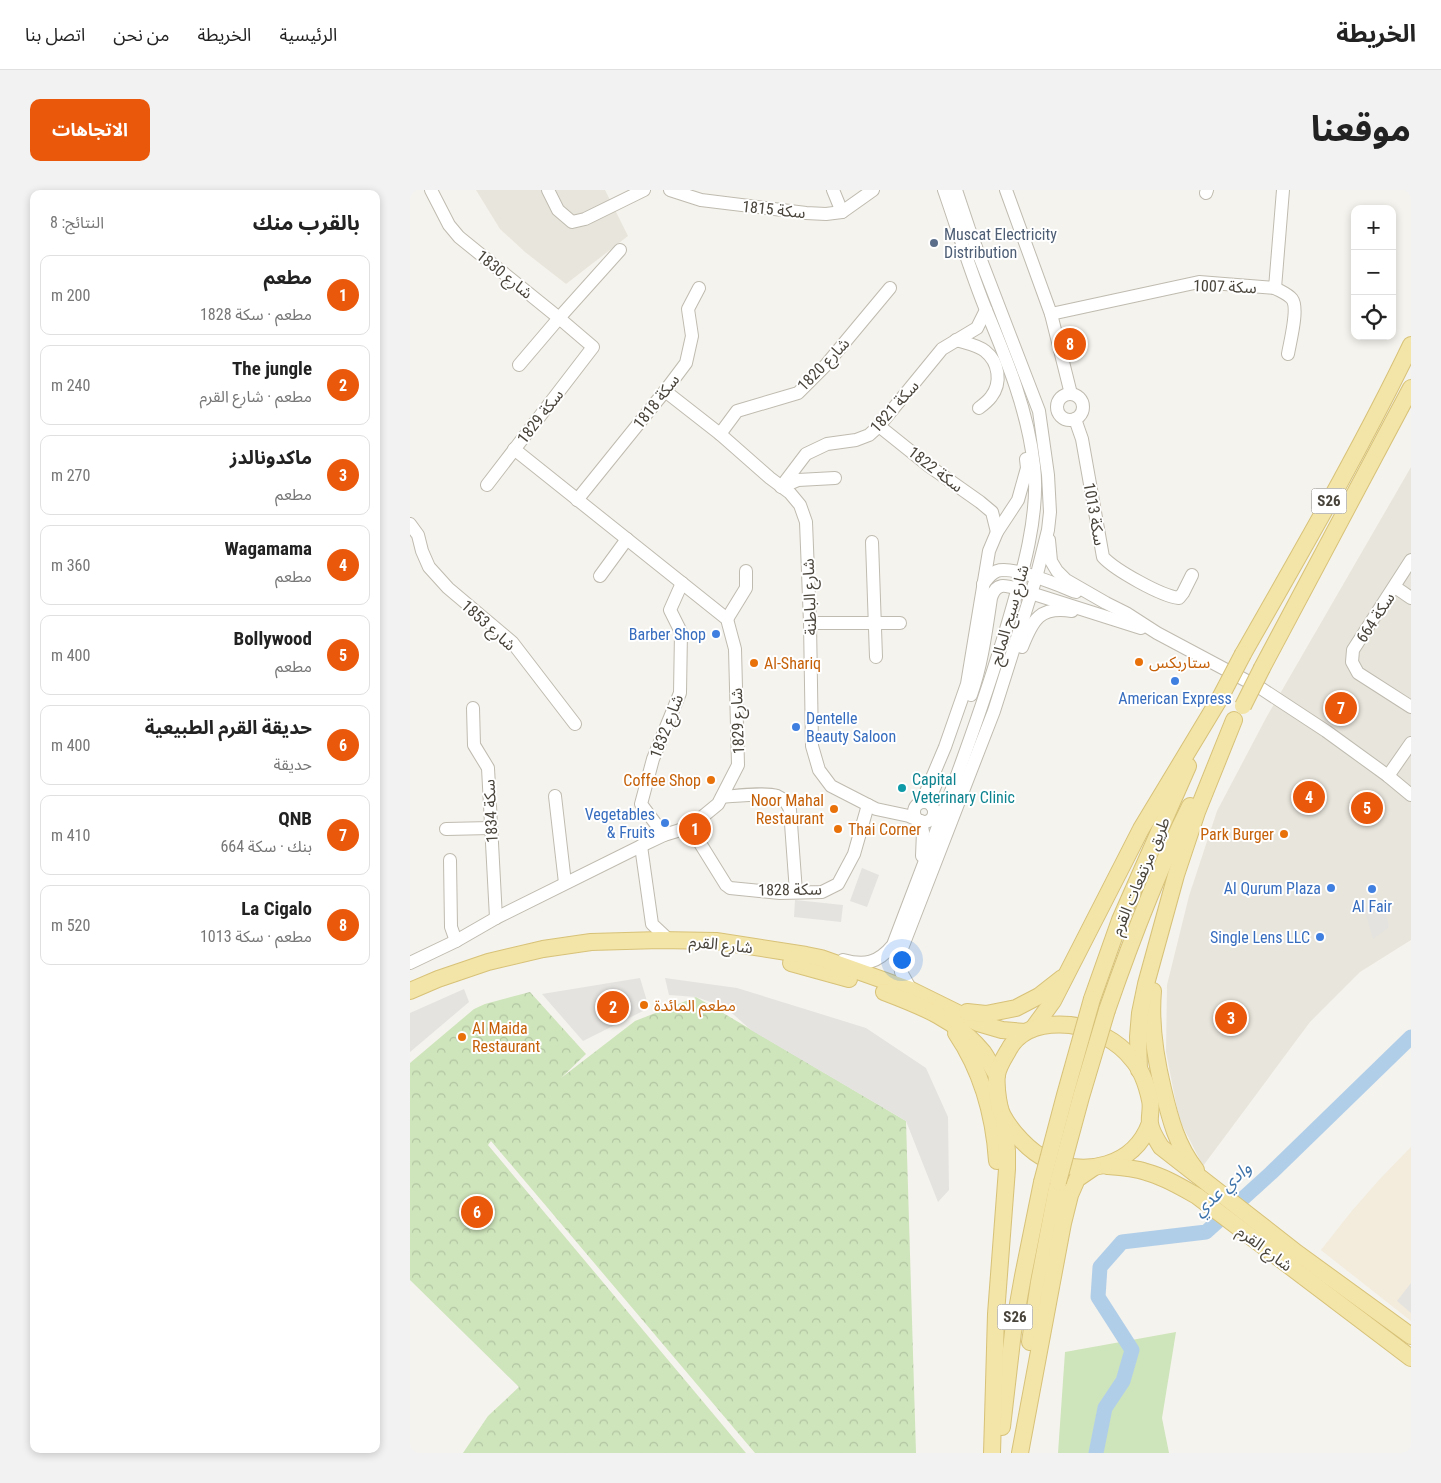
<!DOCTYPE html>
<html lang="ar">
<head>
<meta charset="utf-8">
<style>
	:root { --surface:#fff; --page:#f2f2f2; --text:#222; --muted:#767676; --line:#e0e0e0; --accent:#ea580c }
	body { margin:0; font-family:"Roboto Condensed","Noto Sans Arabic",sans-serif; background:var(--page); color:var(--text); direction:rtl }
	.controls { position:absolute; right:15px; top:15px; display:grid; overflow:hidden; border-radius:10px; box-shadow:0 2px 8px #0003 }
	.controls button { width:45px; height:45px; display:grid; place-items:center; padding:0; border:0; border-bottom:1px solid var(--line); background:var(--surface); color:var(--text); font:25px sans-serif }
	.you { position:absolute; left:491px; top:769px; width:18px; height:18px; margin:-12px; border:4px solid #fff; border-radius:50%; background:#1a73e8; box-shadow:0 0 0 8px #1a73e833 }
	.badge { display:grid; place-items:center; width:32px; height:32px; border-radius:50%; background:var(--accent); color:#fff; font-size:16px; font-weight:700 }
	.pin { position:absolute; translate:-50% -50%; border:2px solid #fff; box-shadow:0 1px 5px #0006 }
	.list { margin:0; padding:0; list-style:none }
	h2 { display:flex; justify-content:space-between; align-items:center; height:65px; margin:0; padding:0 20px; font-size:21px }
	h2 small { font-size:16px; font-weight:400; color:var(--muted) }
	.list li { display:grid; grid-template-columns:32px 1fr auto; gap:15px; align-items:center; box-sizing:border-box; height:80px; margin:0 10px 10px; padding:0 10px; border:1px solid var(--line); border-radius:10px }
	.list b { display:block; font-size:19px; white-space:nowrap }
	.list p { margin:0; font-size:16px; white-space:nowrap; color:var(--muted) }
	.list em { font-size:16px; font-style:normal; color:var(--muted) }
	.icon { flex:none; width:28px; height:28px; fill:none; stroke:currentColor; stroke-width:2; stroke-linecap:round; stroke-linejoin:round }
	.map { position:relative; flex:none; width:1001px; height:1263px; overflow:hidden; direction:ltr; border-radius:10px }
	header { display:flex; align-items:center; gap:30px; box-sizing:border-box; height:70px; padding:0 25px; background:var(--surface); border-bottom:1px solid var(--line) }
	header strong { font-size:24px }
	nav { display:flex; gap:28px; margin-inline-start:auto; font-size:18px }
	.intro { display:flex; align-items:center; justify-content:space-between; box-sizing:border-box; height:120px; padding:0 30px }
	h1 { margin:0; font-size:35px }
	.button { padding:12px 22px; border-radius:10px; background:var(--accent); color:#fff; font-size:18px; font-weight:700 }
	main { display:flex; gap:30px; padding:0 30px }
	aside { flex:1; background:var(--surface); border-radius:10px; box-shadow:0 2px 8px #0003 }
	.map>svg:first-child { display:block }
</style>
</head>
<body>
<header>
<strong>الخريطة</strong>
<nav><a>الرئيسية</a><a>الخريطة</a><a>من نحن</a><a>اتصل بنا</a></nav>
</header>
<div class="intro"><h1>موقعنا</h1><a class="button">الاتجاهات</a></div>
<main>
<div class="map">
<svg width="1001" height="1263" viewBox="0 0 1001 1263">
	<defs>
		<pattern id="forest-crowns" width="20" height="18" patternUnits="userSpaceOnUse" patternTransform="scale(1.25)"><rect width="20" height="18" fill="#cee4bb"/><path d="M2 6a3 3 0 1 1 6 0M12 15a3 3 0 1 1 6 0" fill="none" stroke="#b2c5a2"/></pattern>
	</defs>
	<rect width="100%" height="100%" fill="#f5f3ed"/>
	<g fill="#e8e5dc">
		<path d="M 66,0 L 195,0 L 218,46 L 156,94 L 115,62 L 90,39 Z"/>
		<path d="M 1001,277 L 1001,750 L 950,782 L 900,832 L 793,976 L 769,929 L 756,862 L 757,795 L 779,706 L 807,621 L 856,528 Z"/>
	</g>
	<path fill="#f3ebdb" d="M 1001,957 L 1001,1131 L 911,1060 L 941,1022 L 969,990 Z"/>
	<path fill="#cee4bb" d="M 766,1142 L 752,1228 L 759,1263 L 648,1263 L 655,1162 Z"/>
	<path fill="url(#forest-crowns)" d="M 120,802 L 176,864 L 151,888 L 225,831 L 286,807 L 496,931 L 506,1263 L 345,1263 L 81,951 L 78,955 L 336,1263 L 53,1263 L 78,1226 L 109,1197 L 0,1090 L 0,873 L 64,819 L 75,814 Z"/>
	<g fill="#e4e3e0">
		<path d="M 452,678 L 469,685 L 457,717 L 440,711 Z"/>
		<path d="M 385,710 L 433,715 L 431,732 L 384,727 Z"/>
		<path d="M 974,711 L 979,737 L 963,749 L 954,718 Z"/>
		<path d="M 230,788 L 239,818 L 173,851 L 132,804 Z"/>
		<path d="M 255,788 L 327,798 L 456,838 L 516,878 L 538,927 L 539,1000 L 528,1012 L 496,931 L 341,840 L 315,817 L 286,807 L 259,805 Z"/>
		<path d="M 54,799 L 59,812 L 0,862 L 0,823 Z"/>
		<path d="M 1001,1093 L 1001,1123 L 987,1111 Z"/>
	</g>
	<g fill="none" stroke-linecap="round" stroke-linejoin="round">
		<path stroke="#b1cee9" stroke-width="15" d="M 686,1263 L 695,1218 L 713,1191 L 722,1160 L 688,1107 L 690,1077 L 712,1052 L 796,1042 L 861,983 L 1001,847"/>
		<defs>
			<g id="minor">
				<path d="M 21,0 L 39,35 L 49,47 L 149,128 L 183,157 L 77,295"/>
				<path d="M 138,0 L 148,20 L 162,32 L 175,29 L 234,0"/>
				<path d="M 260,0 L 291,10 L 396,23 L 416,24 L 432,22 L 463,0"/>
				<path d="M 423,0 L 432,22"/>
				<path d="M 596,0 L 641,124 L 661,204"/>
				<path d="M 796,3 L 797,0"/>
				<path d="M 865,98 C 870,101 878,104 882,109 C 889,118 880,152 878,164"/>
				<path d="M 641,124 L 789,92 L 865,98 L 873,0"/>
				<path d="M 546,150 C 556,153 567,155 575,161 C 589,172 592,193 581,207 C 578,211 573,215 569,218"/>
				<path d="M 109,175 L 149,128 L 210,60"/>
				<path d="M 255,201 L 310,244 L 360,288 L 380,303 L 390,315 L 396,332 L 400,433 L 402,556 L 409,580 L 421,596 L 458,615 L 466,619 L 499,626 L 508,630"/>
				<circle cx="660" cy="217" r="13"/>
				<path d="M 665,229 L 672,249 L 693,367 C 705,380 751,406 769,408 L 773,403 L 782,385"/>
				<path d="M 469,236 L 519,276 L 570,312 L 582,322 L 587,342"/>
				<path d="M 310,244 L 327,221 L 388,203 L 415,176 L 480,98"/>
				<path d="M 374,296 L 388,290 L 425,288"/>
				<path d="M 371,297 L 396,264 L 417,254 L 446,250 L 459,245 L 469,236 L 532,159 L 567,138 L 576,120"/>
				<path d="M 167,310 L 255,201 L 276,173 L 282,146 L 278,119 L 289,98"/>
				<path d="M 0,334 L 8,345 L 12,361 L 19,377 L 38,398 L 102,452 L 165,534"/>
				<path d="M 639,350 L 641,371 L 647,381 L 656,390 L 696,413 L 716,423 L 747,443 L 852,499 L 916,541 L 978,586 L 1001,605"/>
				<path d="M 462,352 L 466,467"/>
				<path d="M 1001,370 L 943,460 L 942,472 L 948,483 L 1001,517"/>
				<path d="M 190,386 L 217,349"/>
				<path d="M 573,394 C 577,389 581,383 587,381 C 602,375 650,396 666,402"/>
				<path d="M 985,397 L 1001,408"/>
				<path d="M 317,429 L 336,398 L 336,381"/>
				<path d="M 400,433 L 490,433"/>
				<path d="M 612,457 C 623,429 630,416 662,421"/>
				<path d="M 561,505 C 572,474 576,441 581,408 C 586,392 595,395 608,399 L 731,438"/>
				<path d="M 63,518 L 64,555 L 78,578 L 86,728"/>
				<path d="M 978,586 L 1001,553"/>
				<path d="M 145,606 L 155,693"/>
				<path d="M 312,607 C 326,606 355,602 367,606 C 374,609 378,614 380,620 L 386,702"/>
				<circle cx="514" cy="622" r="10"/>
				<path d="M 509,613 L 516,602 L 535,557 L 557,494 L 579,361 L 587,342 L 608,310 L 617,278 L 616,269"/>
				<path d="M 522,616 L 523,601 L 526,594"/>
				<path d="M 511,631 L 513,642 L 512,666"/>
				<path d="M 280,637 L 316,695 L 320,698 L 370,703 L 412,702 L 428,694 L 444,664 L 458,615"/>
				<path d="M 36,639 L 81,638"/>
				<path d="M 254,645 L 231,614 L 243,569 L 270,503 L 271,442 L 260,420 L 272,393"/>
				<path d="M 231,656 L 242,734 L 259,750"/>
				<path d="M 40,670 L 41,737 L 46,751"/>
				<path d="M 433,770 C 455,776 468,773 483,755 C 523,649 565,544 597,436 C 611,388 630,326 624,276 C 618,221 597,170 576,120 C 560,81 548,40 534,0"/>
				<path d="M 0,773 L 46,751 L 86,728 L 231,656 L 254,645 L 280,637 L 308,614 L 328,575 L 325,459 L 317,429 L 104,259"/>
				<path d="M 501,800 L 491,782 L 489,766 L 584,521 L 626,388 L 638,340 L 640,322 L 638,285 L 629,221 L 559,39 L 546,0"/>
			</g>
			<g id="major">
				<path d="M 833,464 C 891,362 950,261 1001,155"/>
				<path d="M 852,478 L 1001,198"/>
				<path d="M 381,773 L 439,789"/>
				<path d="M 0,801 L 28,789 L 78,772 L 133,759 L 181,752 L 250,750 L 306,751 L 396,765 L 411,768 L 501,800 L 568,833 L 592,840 L 615,842"/>
				<path d="M 743,801 C 740,835 745,866 753,899 C 760,929 767,956 786,980"/>
				<path d="M 474,802 C 511,816 547,830 573,862 C 578,869 582,878 587,885"/>
				<path d="M 682,809 L 710,730 L 778,576"/>
				<path d="M 697,820 C 721,751 747,682 780,616"/>
				<path d="M 557,822 L 576,824 L 606,818 L 629,806 L 652,788"/>
				<path d="M 624,837 L 643,811 L 731,639 L 810,508"/>
				<path d="M 546,843 C 571,880 584,926 587,971"/>
				<path d="M 729,880 L 728,847 L 730,823 L 736,794 L 766,685 L 787,622 L 824,530"/>
				<path d="M 740,933 C 724,977 675,987 636,969 C 620,962 601,941 593,926 C 589,919 588,909 587,900 C 587,896 586,890 587,885 C 588,877 594,868 598,861 C 610,837 636,833 660,835 C 683,838 708,851 722,869 C 732,880 737,896 740,910 C 742,918 739,926 740,933 C 741,942 747,950 751,957 L 887,1063 L 1001,1146"/>
				<path d="M 697,976 C 710,977 724,978 736,982 C 755,987 771,997 787,1006 L 1001,1168"/>
				<path d="M 620,1152 L 629,1092 L 648,992"/>
				<path d="M 592,1237 L 603,1142 L 613,1086 L 632,992"/>
				<path d="M 582,1263 L 586,1124 L 597,979 L 597,961 L 594,929"/>
				<path d="M 610,1263 L 653,1033 L 660,1005 L 667,989 L 683,978"/>
			</g>
		</defs>
		<use href="#minor" stroke="#bfbbb0" stroke-width="14"/>
		<use href="#major" stroke="#d7c278" stroke-width="18"/>
		<use href="#minor" stroke="#fff" stroke-width="12"/>
		<use href="#major" stroke="#f3e4a7" stroke-width="16"/>
		<defs>
			<g id="major-bridge">
				<path d="M 810,508 L 833,464"/>
				<path d="M 833,516 L 852,478"/>
				<path d="M 632,992 L 655,905 L 682,809"/>
				<path d="M 648,992 L 671,907 L 697,820"/>
			</g>
		</defs>
		<use href="#major-bridge" stroke="#d7c278" stroke-width="18" stroke-linecap="butt"/>
		<use href="#major-bridge" stroke="#f3e4a7" stroke-width="16"/>
	</g>
	<circle fill="#5c6f8a" stroke="#fff" stroke-width="2" cx="524" cy="53" r="5"/>
	<g fill="#3f7fe0" stroke="#fff" stroke-width="2">
		<circle cx="306" cy="444" r="5"/>
		<circle cx="765" cy="491" r="5"/>
		<circle cx="386" cy="537" r="5"/>
		<circle cx="255" cy="633" r="5"/>
		<circle cx="921" cy="698" r="5"/>
		<circle cx="962" cy="699" r="5"/>
		<circle cx="910" cy="747" r="5"/>
	</g>
	<g fill="#e8710a" stroke="#fff" stroke-width="2">
		<circle cx="729" cy="472" r="5"/>
		<circle cx="344" cy="473" r="5"/>
		<circle cx="301" cy="590" r="5"/>
		<circle cx="424" cy="619" r="5"/>
		<circle cx="428" cy="639" r="5"/>
		<circle cx="874" cy="644" r="5"/>
		<circle cx="234" cy="815" r="5"/>
		<circle cx="52" cy="847" r="5"/>
	</g>
	<circle fill="#0f9aa8" stroke="#fff" stroke-width="2" cx="492" cy="598" r="5"/>
	<g text-anchor="middle" stroke-width="4" stroke-linejoin="round" paint-order="stroke">
		<g fill="#fff" stroke="#807c76" stroke-width="1">
			<rect x="901.5" y="298.5" width="35" height="25" rx="4"/>
			<rect x="587.5" y="1114.5" width="35" height="25" rx="4"/>
		</g>
		<g font-size="15" font-weight="bold" fill="#49443b">
			<text x="919" y="316">S26</text>
			<text x="605" y="1132">S26</text>
		</g>
		<g font-size="16" fill="#49443b" stroke="#fff">
			<text transform="translate(364 19) rotate(6)" y="6">سكة 1815</text>
			<text transform="translate(95 84) rotate(39)" y="6">1830 شارع</text>
			<text transform="translate(815 96) rotate(2)" y="6">سكة 1007</text>
			<text transform="translate(413 174) rotate(-46)" y="6">1820 شارع</text>
			<text transform="translate(246 211) rotate(-52)" y="6">سكة 1818</text>
			<text transform="translate(484 216) rotate(-48)" y="6">سكة 1821</text>
			<text transform="translate(130 226) rotate(-52)" y="6">سكة 1829</text>
			<text transform="translate(526 279) rotate(37)" y="6">سكة 1822</text>
			<text transform="translate(685 324) rotate(80)" y="6">سكة 1013</text>
			<text transform="translate(399 407) rotate(-92)" y="6">شارع الباطنة</text>
			<text transform="translate(599 425) rotate(-74)" y="6">شارع سيح المالح</text>
			<text transform="translate(965 427) rotate(-57)" y="6">سكة 664</text>
			<text transform="translate(79 435) rotate(42)" y="6">شارع 1853</text>
			<text transform="translate(327 531) rotate(-92)" y="6">1829 شارع</text>
			<text transform="translate(256 536) rotate(-69)" y="6">1832 شارع</text>
			<text transform="translate(80 621) rotate(-93)" y="6">سكة 1834</text>
			<text transform="translate(730 686) rotate(-67)" y="6">طريق مرتفعات القرم</text>
			<text transform="translate(380 699) rotate(-1)" y="6">سكة 1828</text>
			<text transform="translate(311 754) rotate(6)" y="6">شارع القرم</text>
			<text transform="translate(855 1058) rotate(37)" y="6">شارع القرم</text>
		</g>
		<g font-size="16" fill="#4e5e75" stroke="#fff" text-anchor="start">
			<text x="534" y="50">Muscat Electricity<tspan x="534" dy="18">Distribution</tspan></text>
		</g>
		<g font-size="16" fill="#366cbe" stroke="#fff" text-anchor="end">
			<text x="296" y="450">Barber Shop</text>
			<text x="765" y="514" text-anchor="middle">American Express</text>
			<text x="396" y="534" text-anchor="start">Dentelle<tspan x="396" dy="18">Beauty Saloon</tspan></text>
			<text x="245" y="630">Vegetables<tspan x="245" dy="18">&amp; Fruits</tspan></text>
			<text x="911" y="704">Al Qurum Plaza</text>
			<text x="962" y="722" text-anchor="middle">Al Fair</text>
			<text x="900" y="753">Single Lens LLC</text>
		</g>
		<g font-size="16" fill="#c56008" stroke="#fff" text-anchor="start">
			<text x="739" y="478">ستاربكس</text>
			<text x="354" y="479">Al-Shariq</text>
			<text x="291" y="596" text-anchor="end">Coffee Shop</text>
			<text x="414" y="616" text-anchor="end">Noor Mahal<tspan x="414" dy="18">Restaurant</tspan></text>
			<text x="438" y="645">Thai Corner</text>
			<text x="864" y="650" text-anchor="end">Park Burger</text>
			<text x="244" y="821">مطعم المائدة</text>
			<text x="62" y="844">Al Maida<tspan x="62" dy="18">Restaurant</tspan></text>
		</g>
		<g font-size="16" fill="#0d838f" stroke="#fff" text-anchor="start">
			<text x="502" y="595">Capital<tspan x="502" dy="18">Veterinary Clinic</tspan></text>
		</g>
		<g font-size="18" font-style="italic" fill="#3f74aa" stroke="#fff">
			<text transform="translate(812 999) rotate(-42)" y="6">وادي عدي</text>
		</g>
	</g>
</svg>
<div class="controls">
<button>+</button>
<button>−</button>
<button><svg class="icon" aria-label="locate" viewBox="0 0 24 24"><circle cx="12" cy="12" r="6"/><path d="M12 2v4M12 18v4M2 12h4M18 12h4"/></svg></button>
</div>
<div class="you"></div>
<div class="pin badge" style="left:285px;top:639px">1</div>
<div class="pin badge" style="left:203px;top:817px">2</div>
<div class="pin badge" style="left:821px;top:828px">3</div>
<div class="pin badge" style="left:899px;top:607px">4</div>
<div class="pin badge" style="left:957px;top:618px">5</div>
<div class="pin badge" style="left:67px;top:1022px">6</div>
<div class="pin badge" style="left:931px;top:518px">7</div>
<div class="pin badge" style="left:660px;top:154px">8</div>
</div>
<aside>
<h2>بالقرب منك<small>النتائج: 8</small></h2>
<ul class="list">
<li><span class="badge">1</span><div><b>مطعم</b><p>مطعم · سكة 1828</p></div><em>200 m</em></li>
<li><span class="badge">2</span><div><b>The jungle</b><p>مطعم · شارع القرم</p></div><em>240 m</em></li>
<li><span class="badge">3</span><div><b>ماكدونالدز</b><p>مطعم</p></div><em>270 m</em></li>
<li><span class="badge">4</span><div><b>Wagamama</b><p>مطعم</p></div><em>360 m</em></li>
<li><span class="badge">5</span><div><b>Bollywood</b><p>مطعم</p></div><em>400 m</em></li>
<li><span class="badge">6</span><div><b>حديقة القرم الطبيعية</b><p>حديقة</p></div><em>400 m</em></li>
<li><span class="badge">7</span><div><b>QNB</b><p>بنك · سكة 664</p></div><em>410 m</em></li>
<li><span class="badge">8</span><div><b>La Cigalo</b><p>مطعم · سكة 1013</p></div><em>520 m</em></li>
</ul>
</aside>
</main>
</body>
</html>
